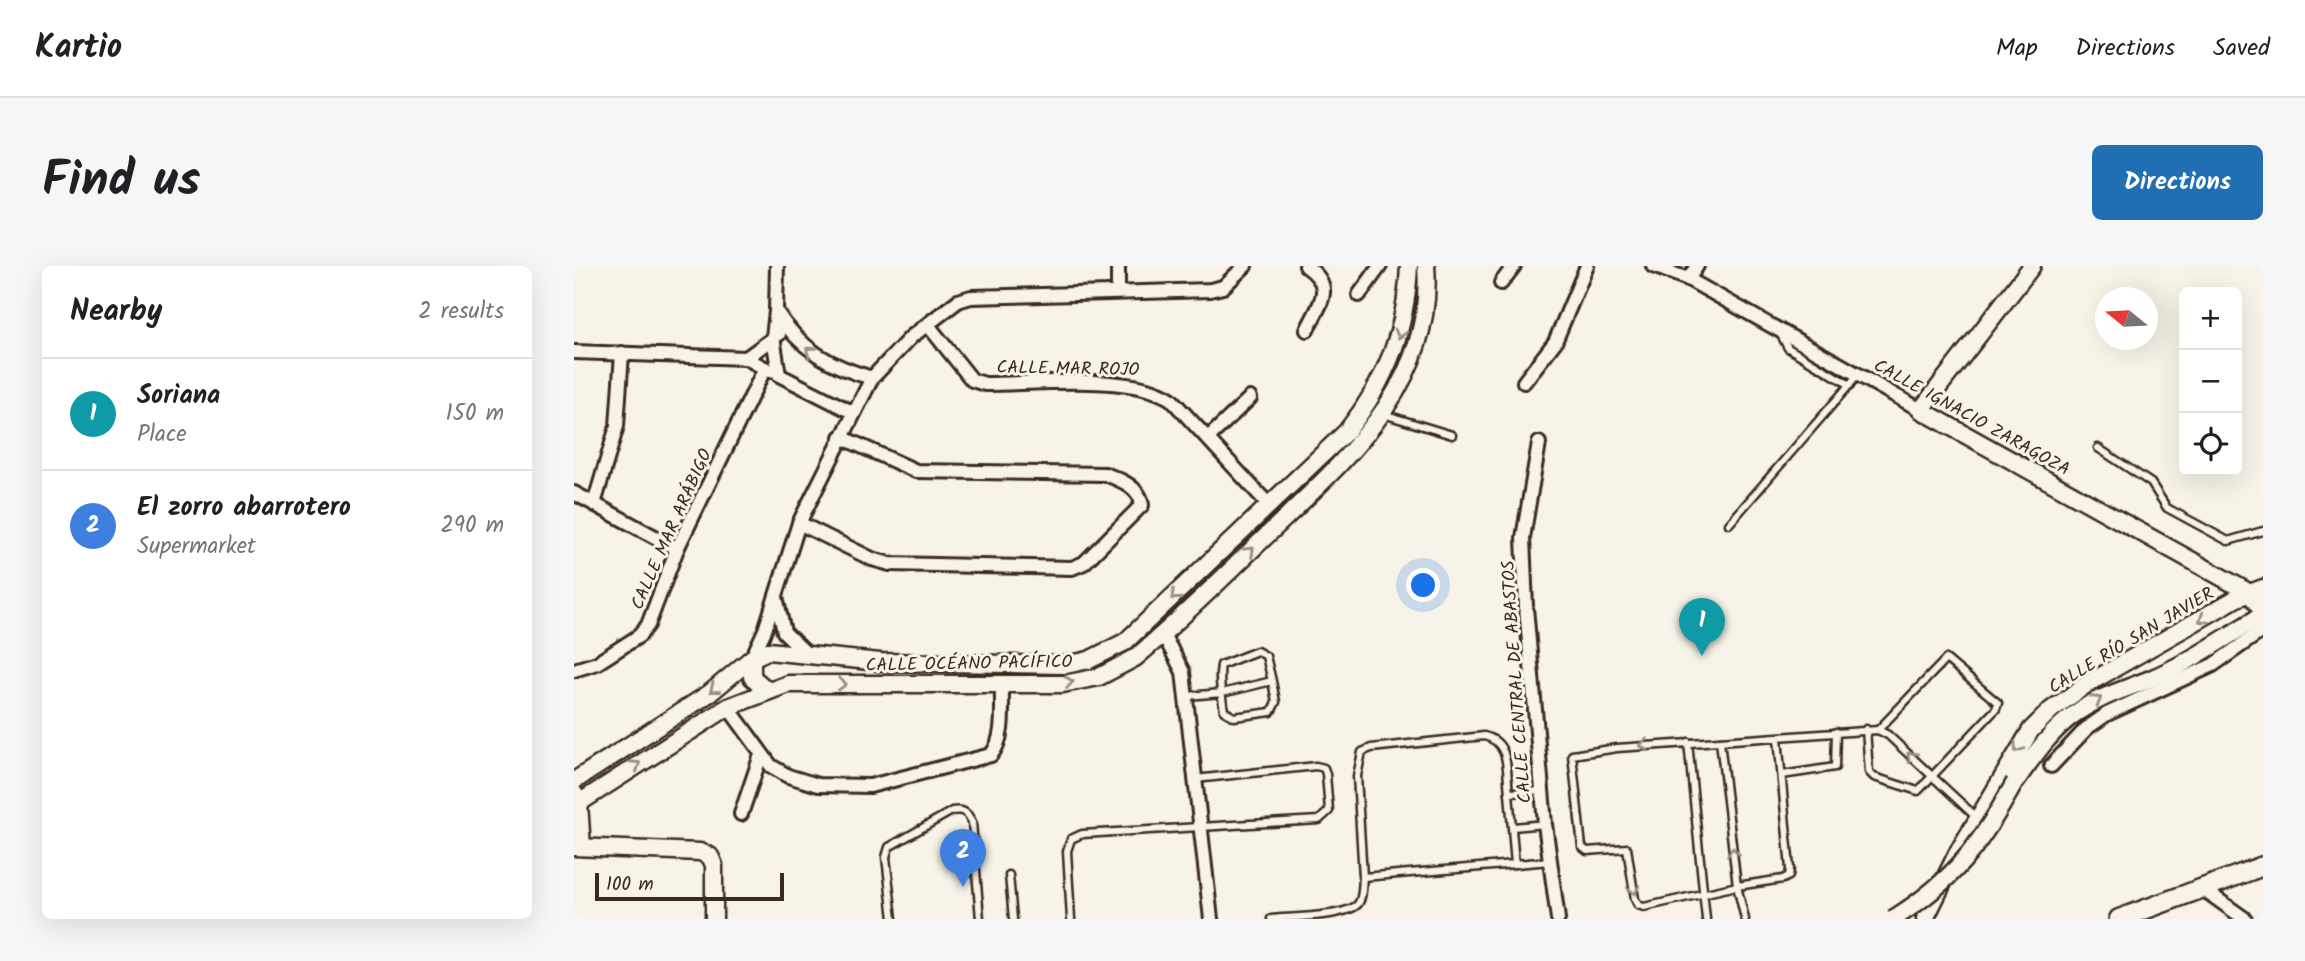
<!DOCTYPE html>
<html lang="en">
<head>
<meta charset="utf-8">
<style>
	:root { --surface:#fff; --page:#f6f6f6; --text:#202124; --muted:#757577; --line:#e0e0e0; --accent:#1f6fb2 }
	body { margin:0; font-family:Kalam,sans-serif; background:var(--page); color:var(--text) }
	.controls { position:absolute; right:21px; top:21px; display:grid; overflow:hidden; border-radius:10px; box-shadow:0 7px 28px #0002 }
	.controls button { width:63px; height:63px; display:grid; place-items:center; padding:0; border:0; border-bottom:2px solid var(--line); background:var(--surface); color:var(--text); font:35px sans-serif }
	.compass { position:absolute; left:1521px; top:21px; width:63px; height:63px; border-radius:50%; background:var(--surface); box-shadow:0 7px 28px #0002; rotate:288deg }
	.scale { position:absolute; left:21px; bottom:18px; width:189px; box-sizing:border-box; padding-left:7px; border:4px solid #3b2a1e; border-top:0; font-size:19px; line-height:24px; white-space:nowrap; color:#3b2a1e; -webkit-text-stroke:5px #f7f3e8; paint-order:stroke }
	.you { position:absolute; left:850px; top:320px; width:24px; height:24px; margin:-18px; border:5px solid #fff; border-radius:50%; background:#1a73e8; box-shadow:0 0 0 10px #1a73e833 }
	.badge { display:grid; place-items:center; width:46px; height:46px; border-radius:50%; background:var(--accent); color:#fff; font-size:23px; font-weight:700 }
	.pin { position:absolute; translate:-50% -58px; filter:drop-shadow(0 2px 4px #0008) }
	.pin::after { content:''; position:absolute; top:37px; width:24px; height:21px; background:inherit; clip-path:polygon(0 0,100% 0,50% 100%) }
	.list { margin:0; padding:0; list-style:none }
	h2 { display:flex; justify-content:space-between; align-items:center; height:91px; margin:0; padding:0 28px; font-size:30px }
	h2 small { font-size:23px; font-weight:400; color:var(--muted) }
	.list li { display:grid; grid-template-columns:46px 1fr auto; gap:21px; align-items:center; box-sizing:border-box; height:112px; padding:0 28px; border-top:2px solid var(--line) }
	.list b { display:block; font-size:26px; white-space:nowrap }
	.list p { margin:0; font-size:23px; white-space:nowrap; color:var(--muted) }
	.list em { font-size:23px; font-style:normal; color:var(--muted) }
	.icon { flex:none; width:38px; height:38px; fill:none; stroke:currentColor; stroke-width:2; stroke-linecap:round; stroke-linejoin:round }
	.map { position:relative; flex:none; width:1689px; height:653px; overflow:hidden; border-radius:10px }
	header { display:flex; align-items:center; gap:42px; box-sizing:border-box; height:98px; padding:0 35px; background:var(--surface); border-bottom:2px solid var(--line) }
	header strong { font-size:33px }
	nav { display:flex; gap:38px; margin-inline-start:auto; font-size:24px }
	.intro { display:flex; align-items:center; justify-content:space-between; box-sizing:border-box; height:168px; padding:0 42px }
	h1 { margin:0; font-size:49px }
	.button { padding:18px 32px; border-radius:10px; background:var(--accent); color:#fff; font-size:24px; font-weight:700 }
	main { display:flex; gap:42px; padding:0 42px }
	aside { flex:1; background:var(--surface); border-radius:10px; box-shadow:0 7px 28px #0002 }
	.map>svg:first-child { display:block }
</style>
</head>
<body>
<header>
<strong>Kartio</strong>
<nav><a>Map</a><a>Directions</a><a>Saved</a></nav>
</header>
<div class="intro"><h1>Find us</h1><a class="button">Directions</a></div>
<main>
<aside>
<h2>Nearby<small>2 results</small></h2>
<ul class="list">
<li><span class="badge" style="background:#0f9aa8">1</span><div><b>Soriana</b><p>Place</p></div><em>150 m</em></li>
<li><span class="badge" style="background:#3f7fe0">2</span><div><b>El zorro abarrotero</b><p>Supermarket</p></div><em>290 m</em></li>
</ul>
</aside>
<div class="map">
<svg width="1689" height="653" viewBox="0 0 1689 653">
	<rect width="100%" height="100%" fill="#f7f3e8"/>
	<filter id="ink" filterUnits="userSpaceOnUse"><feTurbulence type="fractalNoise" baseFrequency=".0143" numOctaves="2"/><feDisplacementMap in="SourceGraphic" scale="14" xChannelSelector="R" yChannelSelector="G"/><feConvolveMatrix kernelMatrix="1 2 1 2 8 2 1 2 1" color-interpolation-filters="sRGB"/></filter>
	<g filter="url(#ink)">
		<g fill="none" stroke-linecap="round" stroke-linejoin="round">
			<defs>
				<g id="lane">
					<path d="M 1206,67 L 1214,82 L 1276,119"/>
					<path d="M 809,148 L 878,169"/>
					<path d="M 1524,182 L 1577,217 L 1593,242 L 1654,275 L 1689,265"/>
					<path d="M 1155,258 L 1284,109"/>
					<path d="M 613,430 L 648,427 L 698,415 L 692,390 L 683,385 L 647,399 C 644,414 648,430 650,445 L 660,451 L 697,446 L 702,436 L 698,415"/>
					<path d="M 1292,463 L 1295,506 L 1300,511 L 1344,525 L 1422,443 L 1424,437 L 1372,393 L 1304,464"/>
					<path d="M 1204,472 L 1216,603 L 1215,610 L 1209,613 L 1163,620 L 1070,641 L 1064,639 L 1061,633 L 1053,582 L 1013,585 L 1008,581 L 998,489 L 1043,482 L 1304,464 L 1314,469 L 1403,552"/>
					<path d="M 1146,475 L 1163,620 L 1171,653"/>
					<path d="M 1114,476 L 1132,653"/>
					<path d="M 1208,509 L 1261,501 L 1262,466"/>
					<path d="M 968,525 L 935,527 C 932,505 937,476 910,470 L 797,482 L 788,486 L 783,510 L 789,611 L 976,595"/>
					<path d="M 935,527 L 941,598"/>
					<path d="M 939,561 L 971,558"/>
					<path d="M 435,609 L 439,653"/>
					<path d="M 319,653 L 312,591 L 315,581 L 378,545 C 389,543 393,546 398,556 L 406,653"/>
					<path d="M 497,653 L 493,585 L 497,573 L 508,568 L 745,554 L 755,545 L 752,508 L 750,502 L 742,500 L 621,513"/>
					<path d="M 697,653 C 715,651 772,651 784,638 C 789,632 788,619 789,611"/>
				</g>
				<g id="street">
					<path d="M 732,0 C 762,21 746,37 733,64"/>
					<path d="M 1079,0 L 1114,13 L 1347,144"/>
					<path d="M 1114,13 L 1123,0"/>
					<path d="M 927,17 L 940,0"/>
					<path d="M 544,26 L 544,0"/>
					<path d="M 785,29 L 806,0"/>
					<path d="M 202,45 L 203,0"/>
					<path d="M 354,59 L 398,114 L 411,118 C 460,118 557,107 597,133 L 696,240"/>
					<path d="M 0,86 L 172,92 L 196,105"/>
					<path d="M 172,92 L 205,68"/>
					<path d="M 950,116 L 981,76 L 1013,0"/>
					<path d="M 280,147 L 205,109 L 199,71 L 202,45 C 226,83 255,100 298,112"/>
					<path d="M 634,172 L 676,132"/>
					<path d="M 965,177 L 949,272 L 952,341 L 971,558 L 984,653"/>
					<path d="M 0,227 L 103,283"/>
					<path d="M 20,238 L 43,160 L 48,87"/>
					<path d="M 225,257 L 298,293 L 316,298 L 498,302 L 510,297 L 568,239 C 566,221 547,214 531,208 L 342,205 L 267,171"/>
					<path d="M 202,331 L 210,366 L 234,389"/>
					<path d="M 589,368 L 609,406 L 637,653"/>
					<path d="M 178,392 L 191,364 L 225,257 L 298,112 L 337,71 L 384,35 L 397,31 L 636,24 L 649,21 L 671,0"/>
					<path d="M 0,404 L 23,397 L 65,370 L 74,359 L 103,283 L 191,102"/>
					<path d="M 154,441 L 197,500 L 214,510 L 244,519 L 296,520 L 417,489 C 432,471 427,440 428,417"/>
					<path d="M 1477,500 L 1513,462 L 1533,448 L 1639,399 L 1689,364"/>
					<path d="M 167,548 L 187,489"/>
					<path d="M 1629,623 L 1671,653"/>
				</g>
				<g id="secondary">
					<path d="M 1458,0 L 1347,144 L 1676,327 L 1689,346"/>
					<path d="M 178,392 L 178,411 L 193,424"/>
					<path d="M 0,515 L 136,427 L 178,392 L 194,385 L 306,396 L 492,399 L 515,394 L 551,376 L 773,165 C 813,114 832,64 835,0"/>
					<path d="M 1441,516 C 1459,491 1477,464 1502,447 C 1526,430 1550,424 1576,413 C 1616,397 1652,370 1689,349"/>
					<path d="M 0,527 L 5,537 L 8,581"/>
					<path d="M 5,537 L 154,441 L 214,418 L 489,418 L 525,411 L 561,392 C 605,355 645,315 686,276 C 764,200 862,122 852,0"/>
					<path d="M 0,581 L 126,586 L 136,590 L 140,599 L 140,653"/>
					<path d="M 1351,653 L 1384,586 L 1457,464 L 1477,444 L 1513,418 L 1663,332 L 1689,322"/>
				</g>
				<path id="primary" d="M 1545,653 L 1689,600"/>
			</defs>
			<use href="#lane" stroke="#3b2a1e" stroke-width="11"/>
			<use href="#street" stroke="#3b2a1e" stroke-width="18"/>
			<use href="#secondary" stroke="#3b2a1e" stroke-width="21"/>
			<use href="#primary" stroke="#3b2a1e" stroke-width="23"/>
			<use href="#lane" stroke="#f7f3e8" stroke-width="6"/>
			<use href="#street" stroke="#f7f3e8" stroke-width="12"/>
			<use href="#secondary" stroke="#f7f3e8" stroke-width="16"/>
			<use href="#primary" stroke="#f7f3e8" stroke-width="18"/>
			<defs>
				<path id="secondary-bridge" d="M 1319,653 C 1381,614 1407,578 1441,516"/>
			</defs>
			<use href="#secondary-bridge" stroke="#3b2a1e" stroke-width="21" stroke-linecap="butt"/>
			<use href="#secondary-bridge" stroke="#f7f3e8" stroke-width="16"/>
		</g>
		<defs><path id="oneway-chevron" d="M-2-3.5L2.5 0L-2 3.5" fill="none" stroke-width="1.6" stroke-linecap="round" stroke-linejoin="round" transform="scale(1.75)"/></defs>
		<g stroke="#998e83">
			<use href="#oneway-chevron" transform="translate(826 68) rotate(106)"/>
			<use href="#oneway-chevron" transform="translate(236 85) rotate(-141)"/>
			<use href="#oneway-chevron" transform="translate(676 285) rotate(-44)"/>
			<use href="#oneway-chevron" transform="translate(601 330) rotate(137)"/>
			<use href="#oneway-chevron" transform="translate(1629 353) rotate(149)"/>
			<use href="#oneway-chevron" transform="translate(495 416) rotate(-9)"/>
			<use href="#oneway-chevron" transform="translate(268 418) rotate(1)"/>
			<use href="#oneway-chevron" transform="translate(140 423) rotate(142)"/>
			<use href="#oneway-chevron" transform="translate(1523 434) rotate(-31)"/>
			<use href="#oneway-chevron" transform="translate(1070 479) rotate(176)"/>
			<use href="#oneway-chevron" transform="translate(1444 482) rotate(124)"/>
			<use href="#oneway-chevron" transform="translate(1337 490) rotate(-137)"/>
			<use href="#oneway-chevron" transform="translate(62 499) rotate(-33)"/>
			<use href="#oneway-chevron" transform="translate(1159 586) rotate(-97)"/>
			<use href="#oneway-chevron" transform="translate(1060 624) rotate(79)"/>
		</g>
	</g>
	<g text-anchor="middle" stroke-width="6" stroke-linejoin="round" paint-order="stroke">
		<g font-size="18" fill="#3b2a1e" stroke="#f7f3e8">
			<text transform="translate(494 102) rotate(1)" y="6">CALLE MAR ROJO</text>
			<text transform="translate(1398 151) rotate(29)" y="6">CALLE IGNACIO ZARAGOZA</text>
			<text transform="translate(97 263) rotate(-66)" y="6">CALLE MAR ARÁBIGO</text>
			<text transform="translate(1557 374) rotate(-31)" y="6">CALLE RÍO SAN JAVIER</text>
			<text transform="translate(395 397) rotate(-1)" y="6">CALLE OCÉANO PACÍFICO</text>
			<text transform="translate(942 416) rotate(-94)" y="6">CALLE CENTRAL DE ABASTOS</text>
		</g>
	</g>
</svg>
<div class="controls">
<button>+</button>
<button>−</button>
<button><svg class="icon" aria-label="locate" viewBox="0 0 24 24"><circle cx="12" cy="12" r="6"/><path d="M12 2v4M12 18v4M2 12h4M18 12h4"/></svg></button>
</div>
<svg class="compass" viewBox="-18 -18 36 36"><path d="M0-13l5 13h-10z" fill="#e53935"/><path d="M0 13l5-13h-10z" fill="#757577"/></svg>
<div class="scale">100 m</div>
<div class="you"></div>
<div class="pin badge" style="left:1128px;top:390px;background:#0f9aa8">1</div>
<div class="pin badge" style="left:389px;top:621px;background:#3f7fe0">2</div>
</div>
</main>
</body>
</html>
